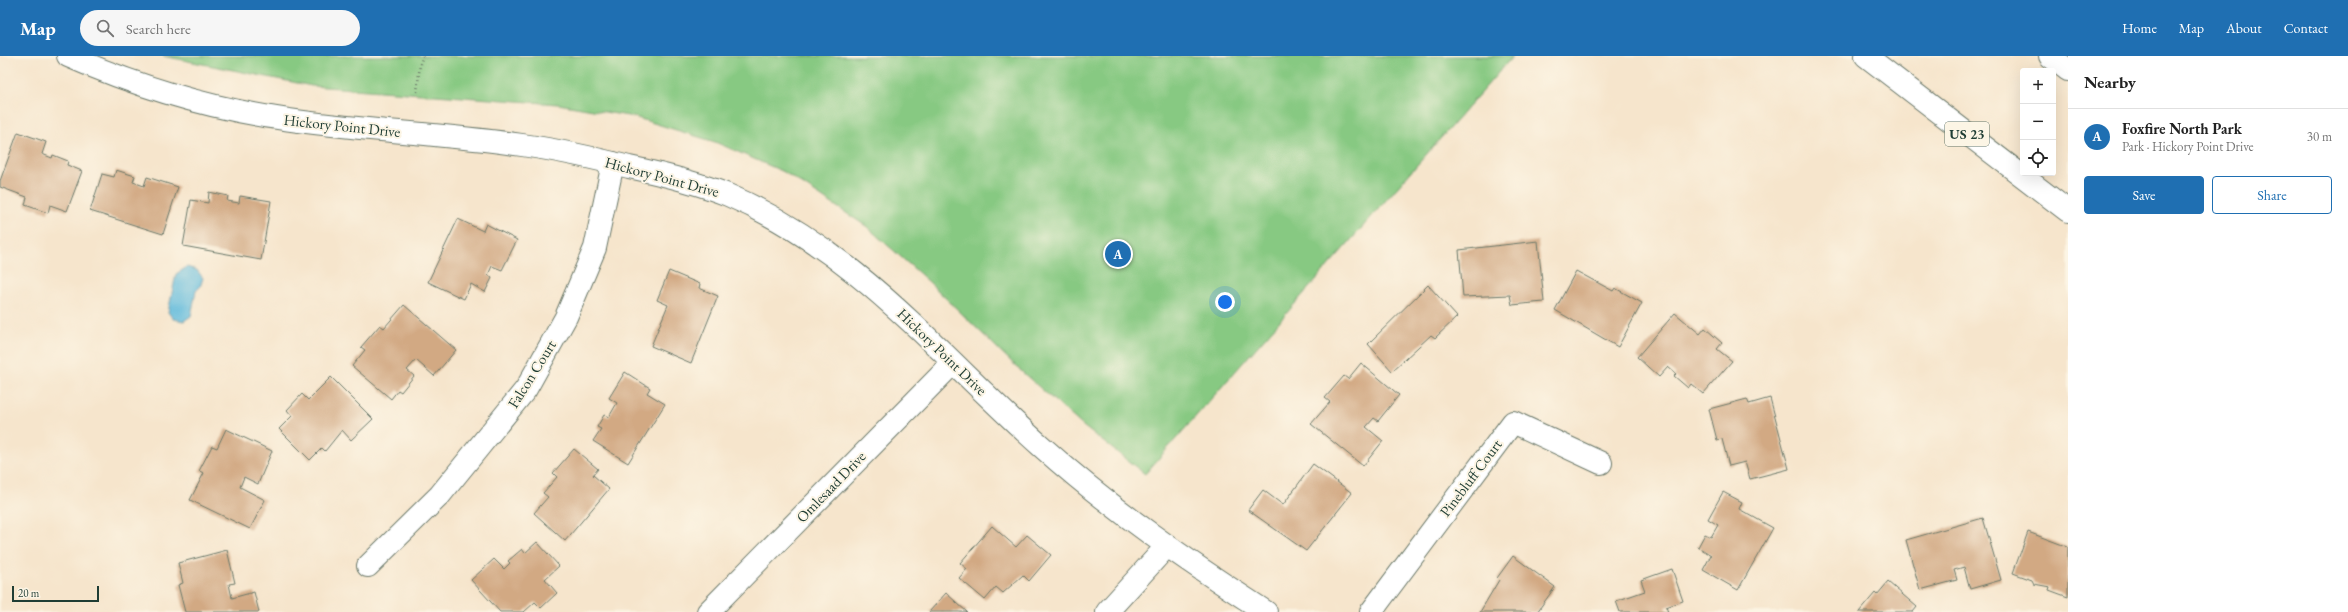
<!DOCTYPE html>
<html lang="en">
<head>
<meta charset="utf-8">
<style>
	:root { --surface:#fff; --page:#f6f6f6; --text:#222; --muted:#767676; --line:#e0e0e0; --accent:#1f6fb2 }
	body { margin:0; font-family:"EB Garamond",serif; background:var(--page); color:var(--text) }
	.controls { position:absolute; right:12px; top:12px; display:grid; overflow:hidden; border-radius:4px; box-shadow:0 4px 16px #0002 }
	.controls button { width:36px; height:36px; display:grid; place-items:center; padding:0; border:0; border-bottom:1px solid var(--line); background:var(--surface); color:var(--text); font:20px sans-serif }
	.scale { position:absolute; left:12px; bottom:10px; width:87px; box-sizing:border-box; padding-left:4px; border:2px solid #1f3d34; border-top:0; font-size:11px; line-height:14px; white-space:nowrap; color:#1f3d34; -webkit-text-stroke:3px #fcf5e5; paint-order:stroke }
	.you { position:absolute; left:1225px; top:246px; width:14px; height:14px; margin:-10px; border:3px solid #fff; border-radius:50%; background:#1a73e8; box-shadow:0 0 0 6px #1a73e833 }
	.badge { display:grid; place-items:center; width:26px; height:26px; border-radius:50%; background:var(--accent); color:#fff; font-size:13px; font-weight:700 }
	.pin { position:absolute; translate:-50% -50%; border:2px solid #fff; box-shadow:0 1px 4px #0006 }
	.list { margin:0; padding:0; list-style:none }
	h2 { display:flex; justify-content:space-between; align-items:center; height:52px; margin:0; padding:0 16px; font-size:17px }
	h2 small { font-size:13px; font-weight:400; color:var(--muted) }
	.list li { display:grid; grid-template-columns:26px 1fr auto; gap:12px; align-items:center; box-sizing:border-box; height:56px; padding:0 16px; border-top:1px solid var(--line) }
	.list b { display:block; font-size:15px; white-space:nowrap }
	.list p { margin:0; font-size:13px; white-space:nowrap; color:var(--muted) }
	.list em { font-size:13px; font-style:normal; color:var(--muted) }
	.actions { display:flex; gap:8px; padding:12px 16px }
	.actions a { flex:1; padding:9px 0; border:1px solid var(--accent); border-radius:4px; text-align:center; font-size:14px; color:var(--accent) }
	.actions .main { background:var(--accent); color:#fff }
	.icon { flex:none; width:22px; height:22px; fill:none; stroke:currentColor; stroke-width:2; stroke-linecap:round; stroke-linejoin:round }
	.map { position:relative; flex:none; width:2068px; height:556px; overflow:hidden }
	header { display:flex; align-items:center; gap:24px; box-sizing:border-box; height:56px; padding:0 20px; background:var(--accent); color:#fff }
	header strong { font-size:19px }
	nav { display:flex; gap:22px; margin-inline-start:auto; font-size:14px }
	.search { width:280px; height:36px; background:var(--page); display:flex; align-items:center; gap:10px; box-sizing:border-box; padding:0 14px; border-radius:22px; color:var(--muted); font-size:15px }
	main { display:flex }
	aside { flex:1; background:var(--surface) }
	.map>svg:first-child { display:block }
</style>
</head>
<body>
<header>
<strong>Map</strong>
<div class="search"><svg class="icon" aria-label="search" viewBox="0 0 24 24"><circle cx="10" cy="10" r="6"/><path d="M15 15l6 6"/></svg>Search here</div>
<nav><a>Home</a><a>Map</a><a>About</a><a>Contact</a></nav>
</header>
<main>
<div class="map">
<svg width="2068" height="556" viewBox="0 0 2068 556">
	<rect width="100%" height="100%" fill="#fcf5e5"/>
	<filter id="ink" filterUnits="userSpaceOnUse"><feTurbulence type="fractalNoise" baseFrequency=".025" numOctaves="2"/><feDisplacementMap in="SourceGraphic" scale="8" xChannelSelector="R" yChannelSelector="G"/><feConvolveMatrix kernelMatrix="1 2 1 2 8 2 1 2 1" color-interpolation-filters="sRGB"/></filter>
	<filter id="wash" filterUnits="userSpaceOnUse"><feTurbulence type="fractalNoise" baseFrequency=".012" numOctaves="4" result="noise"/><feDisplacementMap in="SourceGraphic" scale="16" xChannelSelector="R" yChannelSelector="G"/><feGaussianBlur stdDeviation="0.9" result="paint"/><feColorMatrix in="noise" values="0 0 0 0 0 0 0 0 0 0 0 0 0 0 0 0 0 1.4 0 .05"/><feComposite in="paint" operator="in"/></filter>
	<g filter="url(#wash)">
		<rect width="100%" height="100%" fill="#f6e5cc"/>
		<path fill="#87c982" stroke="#53835b" d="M 163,0 L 1513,0 L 1145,418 L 1083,370 L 1021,315 L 928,225 L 866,170 L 784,116 L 715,86 L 634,61 L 558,48 L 312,30 Z"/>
		<path fill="#5fbadc" stroke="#3f7c88" d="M 187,211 L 197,214 L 203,222 L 200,231 L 196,235 L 191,260 L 184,265 L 173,263 L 168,256 L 176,218 Z"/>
		<g id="blocks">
			<g fill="#d2a983">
				<path d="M 18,76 L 46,86 L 42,98 L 52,102 L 53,99 L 68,105 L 67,109 L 82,115 L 67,155 L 50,149 L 48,157 L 25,149 L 27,141 L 0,131 L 0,125 Z"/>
				<path d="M 116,114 L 135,120 L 133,126 L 144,130 L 147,121 L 178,131 L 163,178 L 90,155 L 102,118 L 114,121 Z"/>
				<path d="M 209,136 L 228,140 L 227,145 L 239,147 L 240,140 L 271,145 L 261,204 L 183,190 L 191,144 L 208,147 Z"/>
				<path d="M 458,163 L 483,175 L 486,168 L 517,184 L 502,214 L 492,210 L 488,219 L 492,222 L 485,236 L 471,228 L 464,243 L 428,226 Z"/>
				<path d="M 1538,185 L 1544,246 L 1512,249 L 1510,239 L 1463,241 L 1459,194 Z"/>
				<path d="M 669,215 L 700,228 L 699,232 L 718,240 L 691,307 L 651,290 L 668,249 L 657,244 Z"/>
				<path d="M 1576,215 L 1613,235 L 1615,232 L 1642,247 L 1618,291 L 1555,254 Z"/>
				<path d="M 1428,229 L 1457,261 L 1435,282 L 1431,279 L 1392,315 L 1368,288 Z"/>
				<path d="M 404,249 L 456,294 L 434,320 L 416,304 L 407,314 L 414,320 L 401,336 L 398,334 L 391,343 L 352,310 L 365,294 L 361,291 L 380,269 L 384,272 Z"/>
				<path d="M 1675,257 L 1700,278 L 1705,272 L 1722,287 L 1717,293 L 1732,305 L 1703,338 L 1691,328 L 1688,332 L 1674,320 L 1676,318 L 1668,311 L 1659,321 L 1637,301 Z"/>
				<path d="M 1361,307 L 1399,339 L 1378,365 L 1374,362 L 1366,371 L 1383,385 L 1363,410 L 1311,368 L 1330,346 L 1325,342 L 1344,320 L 1348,323 Z"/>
				<path d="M 625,316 L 650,332 L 647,337 L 665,348 L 628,407 L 593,385 L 601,373 L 597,371 L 604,359 L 609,361 L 617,347 L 609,342 Z"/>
				<path d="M 331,321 L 373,363 L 351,384 L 342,374 L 325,395 L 322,392 L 310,404 L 279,373 L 292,360 L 287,354 L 302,338 L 308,344 Z"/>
				<path d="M 1770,342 L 1789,413 L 1750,423 L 1745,406 L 1729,410 L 1722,383 L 1717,384 L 1709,353 L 1747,343 L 1749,348 Z"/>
				<path d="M 226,373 L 272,395 L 258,428 L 244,421 L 240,431 L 265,444 L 250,473 L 190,444 L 204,417 L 199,415 L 212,390 L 217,392 Z"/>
				<path d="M 574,393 L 598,413 L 593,419 L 609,433 L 565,485 L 534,457 L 548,441 L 543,437 L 557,421 L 553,417 Z"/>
				<path d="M 1313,408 L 1352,437 L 1306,495 L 1248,454 L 1263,434 L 1283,449 Z"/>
				<path d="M 1723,436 L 1742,446 L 1739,453 L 1773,472 L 1738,534 L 1703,514 L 1711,499 L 1698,491 L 1705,478 L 1711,481 L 1718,469 L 1708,463 Z"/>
				<path d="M 1983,462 L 2001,524 L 1970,533 L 1964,511 L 1954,514 L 1957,524 L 1920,534 L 1906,484 Z"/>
				<path d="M 992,470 L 1016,491 L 1027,479 L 1051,499 L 1029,525 L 1023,519 L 1003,537 L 996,531 L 985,544 L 959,522 L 967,513 L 960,507 Z"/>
				<path d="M 2028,476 L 2068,491 L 2068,541 L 2049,534 L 2050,531 L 2034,528 L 2032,524 L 2013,517 Z"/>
				<path d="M 537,486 L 559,510 L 545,523 L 557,537 L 541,552 L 535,546 L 524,556 L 500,556 L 471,524 L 494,503 L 504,513 L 510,507 L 508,505 L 522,493 L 525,497 Z"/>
				<path d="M 227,494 L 235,527 L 229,528 L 232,542 L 254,536 L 259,556 L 185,556 L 178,529 L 183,527 L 178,507 Z"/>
				<path d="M 1513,500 L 1555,531 L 1537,556 L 1480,556 L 1499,524 L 1497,522 Z"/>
				<path d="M 1672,513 L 1683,545 L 1666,551 L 1668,556 L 1620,556 L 1616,545 L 1645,535 L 1641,524 Z"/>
				<path d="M 1888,526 L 1917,551 L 1913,556 L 1859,556 L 1875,537 L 1877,539 Z"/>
				<path d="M 946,537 L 967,556 L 929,556 Z"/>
			</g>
		</g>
	</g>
	<g filter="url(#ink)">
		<use href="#blocks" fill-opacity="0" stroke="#6a7869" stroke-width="1"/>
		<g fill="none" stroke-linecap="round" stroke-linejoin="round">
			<defs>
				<g id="minor">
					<path d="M 68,0 C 134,29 205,51 277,62 C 358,75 441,77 522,89 C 558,94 594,102 629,111 C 662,118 696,126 728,139 C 857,194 939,299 1041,390 C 1111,453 1187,505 1266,556"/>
					<path d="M 368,510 L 440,439 L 526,333 L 566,261 L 595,192 L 613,107"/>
					<path d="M 708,556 L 953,307"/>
					<path d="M 1107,556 L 1166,491"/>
					<path d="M 1371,556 L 1513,366 L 1601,407"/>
				</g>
				<g id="motorway">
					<path d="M 1866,0 L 2068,155"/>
					<path d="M 2050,0 L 2068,14"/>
				</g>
			</defs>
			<use href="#minor" stroke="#6a7869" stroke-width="24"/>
			<use href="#motorway" stroke="#6a7869" stroke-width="24"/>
			<path stroke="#6a7869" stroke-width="2.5" stroke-dasharray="1 3" stroke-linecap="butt" d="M 417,36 L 420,8 L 423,0"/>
			<use href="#minor" stroke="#fff" stroke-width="22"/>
			<use href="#motorway" stroke="#fff" stroke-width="22"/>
		</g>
	</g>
	<g text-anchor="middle" stroke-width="4" stroke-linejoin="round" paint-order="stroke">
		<rect fill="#fcf5e5" stroke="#617469" stroke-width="1" x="1945" y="66" width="44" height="24" rx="3"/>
		<g font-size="14" font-weight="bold" fill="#1f3d34">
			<text x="1967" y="83">US 23</text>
		</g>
		<g font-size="15" fill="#1f3d34" stroke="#fcf5e5">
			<text transform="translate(342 70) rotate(6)" y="5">Hickory Point Drive</text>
			<text transform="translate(662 121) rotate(15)" y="5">Hickory Point Drive</text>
			<text transform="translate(942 296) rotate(44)" y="5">Hickory Point Drive</text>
			<text transform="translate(532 318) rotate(-58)" y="5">Falcon Court</text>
			<text transform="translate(1471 422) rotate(-53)" y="5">Pinebluff Court</text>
			<text transform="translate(831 431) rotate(-46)" y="5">Omlesaad Drive</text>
		</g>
	</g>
</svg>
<div class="controls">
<button>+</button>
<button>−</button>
<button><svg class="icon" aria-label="locate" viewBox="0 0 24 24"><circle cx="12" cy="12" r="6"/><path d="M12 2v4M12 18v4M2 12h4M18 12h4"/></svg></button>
</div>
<div class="scale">20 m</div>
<div class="you"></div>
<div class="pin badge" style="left:1118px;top:198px">A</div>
</div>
<aside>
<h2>Nearby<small></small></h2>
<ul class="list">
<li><span class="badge">A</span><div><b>Foxfire North Park</b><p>Park · Hickory Point Drive</p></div><em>30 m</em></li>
</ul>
<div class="actions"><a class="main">Save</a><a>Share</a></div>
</aside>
</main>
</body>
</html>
